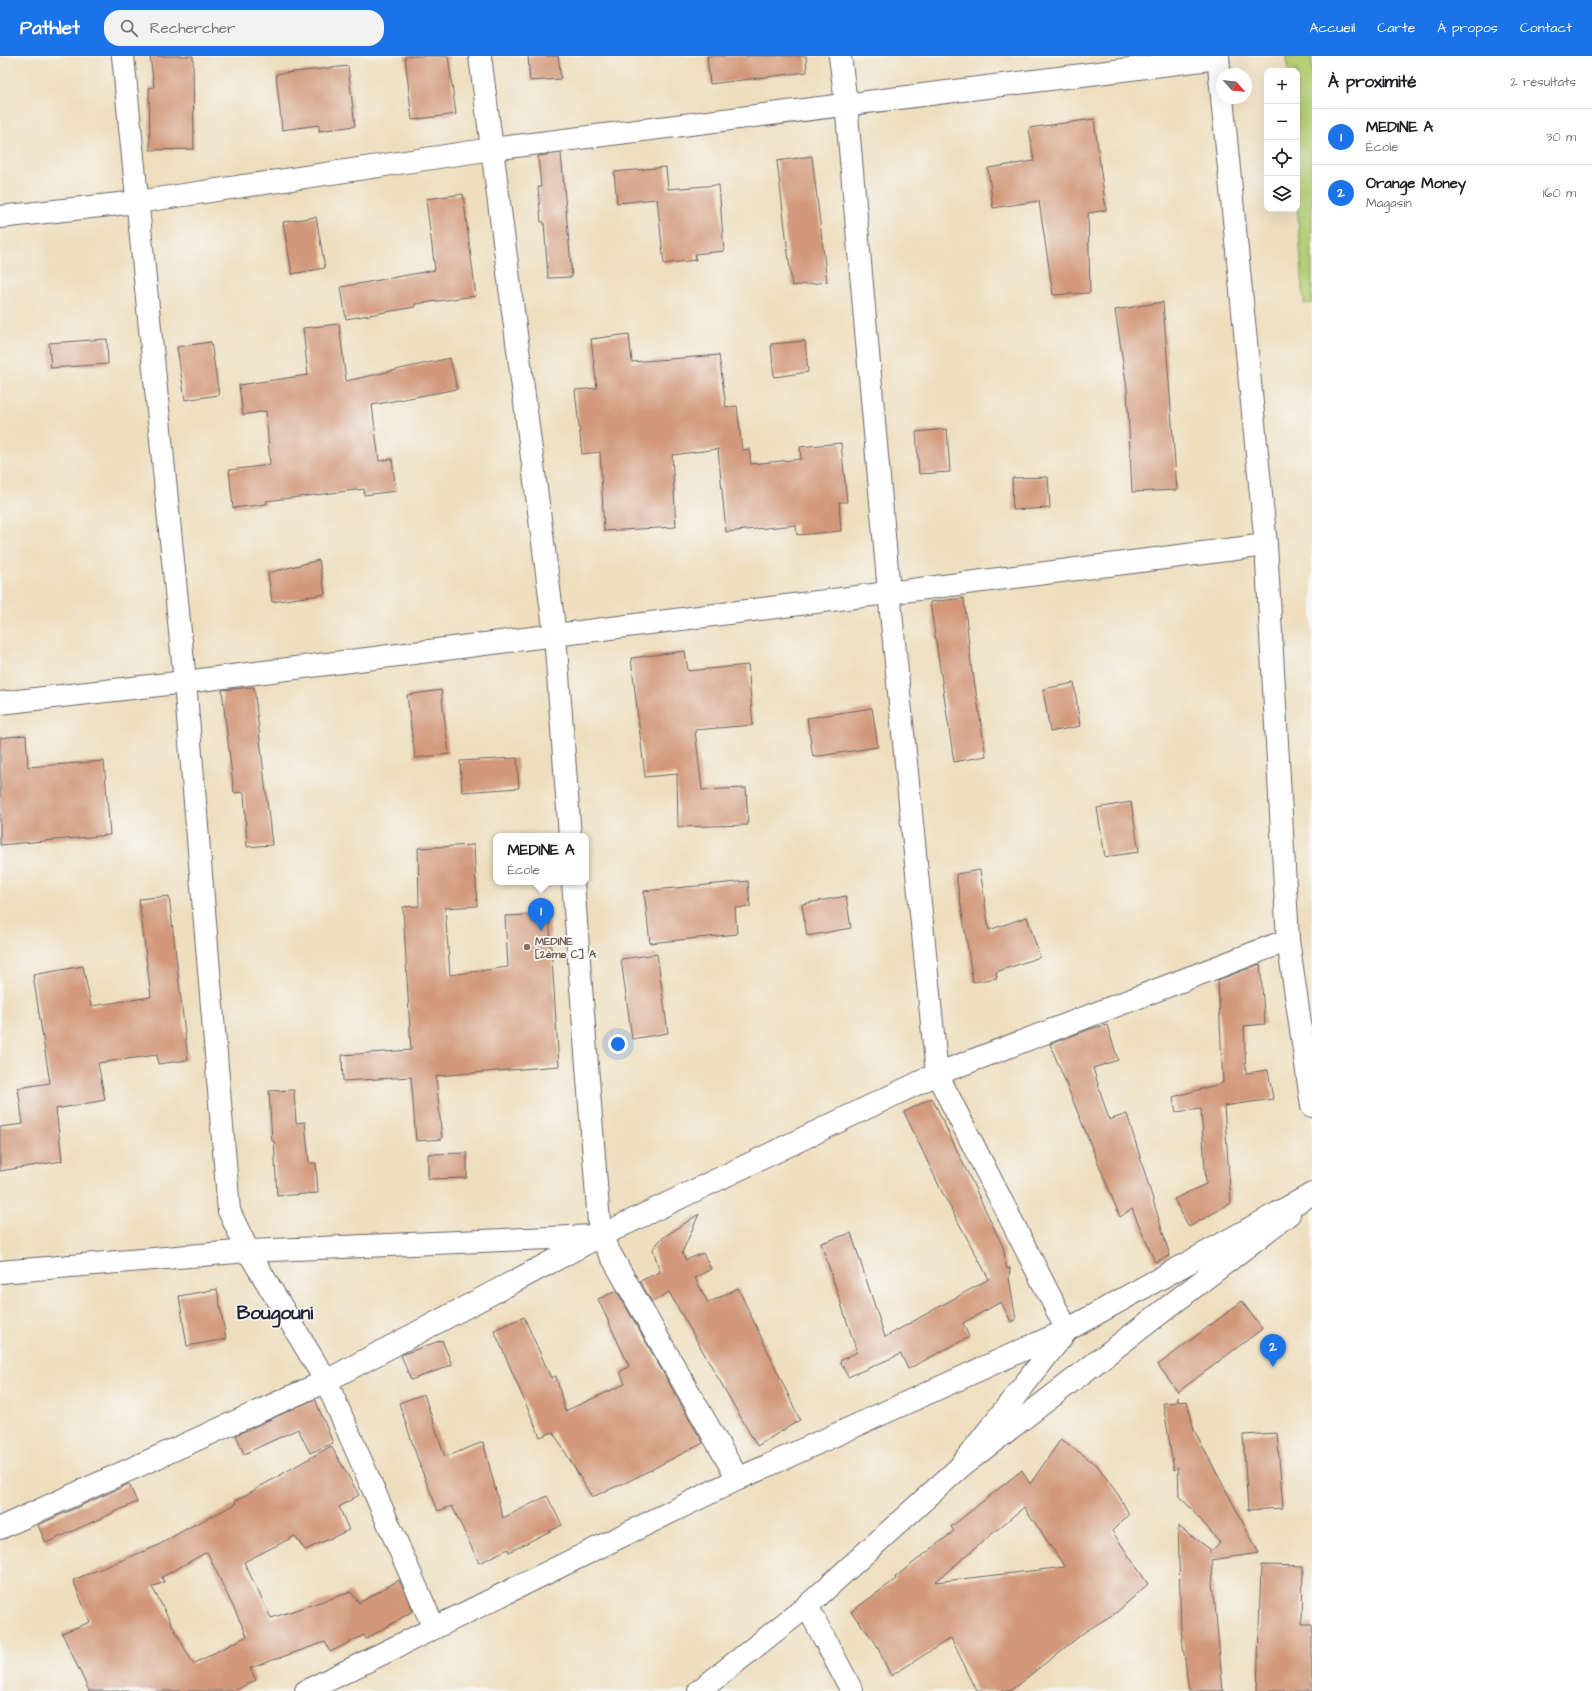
<!DOCTYPE html>
<html lang="fr">
<head>
<meta charset="utf-8">
<style>
	:root { --surface:#fff; --page:#f2f2f2; --text:#202124; --muted:#757577; --line:#e0e0e0; --accent:#1a73e8 }
	body { margin:0; font-family:"Architects Daughter",sans-serif; background:var(--page); color:var(--text) }
	.controls { position:absolute; right:12px; top:12px; display:grid; overflow:hidden; border-radius:8px; box-shadow:0 4px 16px #0002 }
	.controls button { width:36px; height:36px; display:grid; place-items:center; padding:0; border:0; border-bottom:1px solid var(--line); background:var(--surface); color:var(--text); font:20px sans-serif }
	.compass { position:absolute; left:1216px; top:12px; width:36px; height:36px; border-radius:50%; background:var(--surface); box-shadow:0 4px 16px #0002; rotate:117deg }
	.you { position:absolute; left:618px; top:988px; width:14px; height:14px; margin:-10px; border:3px solid #fff; border-radius:50%; background:#1a73e8; box-shadow:0 0 0 6px #1a73e833 }
	.badge { display:grid; place-items:center; width:26px; height:26px; border-radius:50%; background:var(--accent); color:#fff; font-size:13px; font-weight:700 }
	.pin { position:absolute; translate:-50% -33px; filter:drop-shadow(0 1px 2px #0008) }
	.pin::after { content:''; position:absolute; top:21px; width:14px; height:12px; background:inherit; clip-path:polygon(0 0,100% 0,50% 100%) }
	.popup { position:absolute; left:493px; top:777px; width:96px; height:52px; box-sizing:border-box; display:grid; place-content:center; border-radius:8px; background:var(--surface); filter:drop-shadow(0 1px 3px #0005); font-size:13px; white-space:nowrap; color:var(--muted) }
	.popup b { font-size:15px; color:var(--text) }
	.popup::after { content:''; position:absolute; left:50%; top:100%; margin-left:-8px; border:8px solid transparent; border-top-color:var(--surface) }
	.list { margin:0; padding:0; list-style:none }
	h2 { display:flex; justify-content:space-between; align-items:center; height:52px; margin:0; padding:0 16px; font-size:17px }
	h2 small { font-size:13px; font-weight:400; color:var(--muted) }
	.list li { display:grid; grid-template-columns:26px 1fr auto; gap:12px; align-items:center; box-sizing:border-box; height:56px; padding:0 16px; border-top:1px solid var(--line) }
	.list b { display:block; font-size:15px; white-space:nowrap }
	.list p { margin:0; font-size:13px; white-space:nowrap; color:var(--muted) }
	.list em { font-size:13px; font-style:normal; color:var(--muted) }
	.icon { flex:none; width:22px; height:22px; fill:none; stroke:currentColor; stroke-width:2; stroke-linecap:round; stroke-linejoin:round }
	.map { position:relative; flex:none; width:1312px; height:1635px; overflow:hidden }
	header { display:flex; align-items:center; gap:24px; box-sizing:border-box; height:56px; padding:0 20px; background:var(--accent); color:#fff }
	header strong { font-size:19px }
	nav { display:flex; gap:22px; margin-inline-start:auto; font-size:14px }
	.search { width:280px; height:36px; background:var(--page); display:flex; align-items:center; gap:10px; box-sizing:border-box; padding:0 14px; border-radius:16px; color:var(--muted); font-size:15px }
	main { display:flex }
	aside { flex:1; background:var(--surface) }
	.map>svg:first-child { display:block }
</style>
</head>
<body>
<header>
<strong>Pathlet</strong>
<div class="search"><svg class="icon" aria-label="search" viewBox="0 0 24 24"><circle cx="10" cy="10" r="6"/><path d="M15 15l6 6"/></svg>Rechercher</div>
<nav><a>Accueil</a><a>Carte</a><a>À propos</a><a>Contact</a></nav>
</header>
<main>
<div class="map">
<svg width="1312" height="1635" viewBox="0 0 1312 1635">
	<rect width="100%" height="100%" fill="#f6f6f2"/>
	<filter id="ink" filterUnits="userSpaceOnUse"><feTurbulence type="fractalNoise" baseFrequency=".025" numOctaves="2"/><feDisplacementMap in="SourceGraphic" scale="8" xChannelSelector="R" yChannelSelector="G"/><feConvolveMatrix kernelMatrix="1 2 1 2 8 2 1 2 1" color-interpolation-filters="sRGB"/></filter>
	<filter id="wash" filterUnits="userSpaceOnUse"><feTurbulence type="fractalNoise" baseFrequency=".012" numOctaves="4" result="noise"/><feDisplacementMap in="SourceGraphic" scale="16" xChannelSelector="R" yChannelSelector="G"/><feGaussianBlur stdDeviation="0.9" result="paint"/><feColorMatrix in="noise" values="0 0 0 0 0 0 0 0 0 0 0 0 0 0 0 0 0 1.4 0 .05"/><feComposite in="paint" operator="in"/></filter>
	<g filter="url(#wash)">
		<rect width="100%" height="100%" fill="#eedebe"/>
		<path fill="#b4cf75" stroke="#6b7858" d="M 1287,0 L 1312,0 L 1312,247 L 1304,248 L 1297,147 L 1297,15 L 1288,15 Z"/>
		<g id="blocks">
			<g fill="#d29879" fill-rule="evenodd">
				<path d="M 150,0 L 193,0 L 194,93 L 150,94 L 149,32 L 154,31 Z"/>
				<path d="M 405,0 L 448,0 L 456,58 L 412,64 Z"/>
				<path d="M 528,0 L 558,0 L 561,23 L 530,25 Z"/>
				<path d="M 707,0 L 806,0 L 807,16 L 710,28 Z"/>
				<path d="M 348,10 L 355,70 L 319,75 L 319,69 L 282,74 L 276,18 Z"/>
				<path d="M 1094,63 L 1106,154 L 1088,157 L 1090,237 L 1053,239 L 1039,145 L 993,152 L 988,112 L 1034,105 L 1029,72 Z"/>
				<path d="M 561,97 L 572,221 L 548,222 L 544,166 L 541,166 L 538,131 L 541,131 L 538,100 Z"/>
				<path d="M 812,100 L 827,226 L 792,230 L 777,105 Z"/>
				<path d="M 666,111 L 668,133 L 719,129 L 724,195 L 695,198 L 696,204 L 664,208 L 657,143 L 617,147 L 614,116 Z"/>
				<path d="M 463,138 L 476,240 L 415,248 L 415,251 L 346,263 L 341,231 L 435,214 L 426,143 Z"/>
				<path d="M 316,161 L 325,212 L 292,218 L 283,166 Z"/>
				<path d="M 1163,246 L 1177,434 L 1132,436 L 1127,332 L 1115,254 Z"/>
				<path d="M 339,268 L 346,325 L 450,302 L 457,333 L 372,349 L 379,405 L 392,403 L 396,435 L 364,439 L 364,433 L 266,445 L 267,448 L 233,452 L 229,414 L 270,409 L 266,355 L 243,359 L 239,329 L 308,319 L 303,272 Z"/>
				<path d="M 629,278 L 632,306 L 719,299 L 726,351 L 737,350 L 742,394 L 749,393 L 751,408 L 801,403 L 800,391 L 841,387 L 847,446 L 839,446 L 841,475 L 797,479 L 796,469 L 726,476 L 718,393 L 672,399 L 676,471 L 604,475 L 600,396 L 582,398 L 575,334 L 597,332 L 591,283 Z"/>
				<path d="M 107,283 L 108,308 L 51,312 L 49,287 Z"/>
				<path d="M 805,285 L 808,316 L 774,321 L 771,288 Z"/>
				<path d="M 211,286 L 219,339 L 185,344 L 177,291 Z"/>
				<path d="M 947,373 L 950,416 L 919,418 L 916,376 Z"/>
				<path d="M 1048,421 L 1050,452 L 1013,454 L 1012,422 Z"/>
				<path d="M 319,504 L 325,538 L 272,546 L 268,517 Z"/>
				<path d="M 964,542 L 972,617 L 973,617 L 986,700 L 954,706 L 930,546 Z"/>
				<path d="M 685,595 L 688,615 L 748,609 L 753,669 L 695,674 L 702,734 L 746,732 L 748,769 L 678,771 L 677,718 L 645,721 L 631,602 Z"/>
				<path d="M 1074,627 L 1080,670 L 1050,676 L 1043,633 Z"/>
				<path d="M 254,631 L 272,789 L 247,791 L 244,736 L 234,737 L 222,634 Z"/>
				<path d="M 441,634 L 449,698 L 415,702 L 407,639 Z"/>
				<path d="M 872,652 L 878,691 L 813,701 L 807,662 Z"/>
				<path d="M 26,679 L 28,711 L 104,705 L 110,779 L 0,789 L 0,682 Z"/>
				<path d="M 517,702 L 519,732 L 462,736 L 460,705 Z"/>
				<path d="M 1131,746 L 1139,796 L 1105,801 L 1097,752 Z"/>
				<path d="M 474,789 L 477,850 L 445,852 L 450,919 L 508,911 L 505,860 L 549,858 L 559,1010 L 436,1020 L 442,1083 L 416,1085 L 411,1021 L 343,1025 L 342,999 L 411,994 L 403,851 L 419,850 L 418,792 Z"/>
				<path d="M 980,814 L 989,874 L 1027,861 L 1040,901 L 996,916 L 997,922 L 973,926 L 956,818 Z"/>
				<path d="M 748,825 L 750,851 L 735,852 L 737,878 L 650,887 L 644,835 Z"/>
				<path d="M 169,840 L 188,1004 L 158,1008 L 157,999 L 98,1007 L 105,1044 L 56,1053 L 62,1105 L 0,1115 L 0,1071 L 23,1068 L 18,1032 L 50,1027 L 33,919 L 83,910 L 91,950 L 151,941 L 139,843 Z"/>
				<path d="M 846,840 L 851,872 L 807,880 L 802,848 Z"/>
				<path d="M 657,898 L 668,977 L 632,983 L 621,903 Z"/>
				<path d="M 1260,908 L 1265,968 L 1244,970 L 1246,1017 L 1268,1014 L 1273,1043 L 1224,1050 L 1231,1147 L 1189,1171 L 1174,1143 L 1206,1128 L 1201,1053 L 1176,1056 L 1173,1041 L 1223,1027 L 1218,924 Z"/>
				<path d="M 1107,969 L 1118,1004 L 1093,1012 L 1109,1064 L 1127,1058 L 1170,1200 L 1155,1206 L 1132,1153 L 1120,1161 L 1050,988 L 1093,972 Z"/>
				<path d="M 294,1034 L 296,1067 L 305,1066 L 309,1107 L 316,1107 L 318,1137 L 277,1140 L 274,1085 L 272,1085 L 269,1035 Z"/>
				<path d="M 932,1042 L 1003,1191 L 1007,1213 L 1010,1212 L 1009,1222 L 1016,1264 L 1011,1266 L 1001,1246 L 963,1267 L 969,1281 L 908,1313 L 901,1298 L 848,1321 L 840,1305 L 857,1296 L 821,1187 L 851,1177 L 885,1281 L 989,1223 L 942,1136 L 904,1056 Z"/>
				<path d="M 467,1097 L 467,1122 L 428,1123 L 428,1098 Z"/>
				<path d="M 699,1158 L 682,1197 L 686,1204 L 703,1197 L 711,1213 L 695,1222 L 708,1247 L 738,1232 L 800,1364 L 757,1390 L 669,1236 L 652,1246 L 640,1225 L 660,1216 L 653,1193 L 661,1183 Z"/>
				<path d="M 217,1233 L 226,1283 L 187,1290 L 179,1240 Z"/>
				<path d="M 617,1235 L 703,1387 L 629,1425 L 592,1441 L 553,1376 L 540,1381 L 494,1274 L 524,1261 L 551,1322 L 556,1320 L 565,1355 L 625,1328 L 620,1316 L 629,1310 L 598,1243 Z"/>
				<path d="M 1242,1245 L 1262,1273 L 1178,1336 L 1158,1309 Z"/>
				<path d="M 442,1284 L 452,1309 L 411,1324 L 401,1299 Z"/>
				<path d="M 424,1338 L 445,1401 L 483,1386 L 503,1462 L 547,1440 L 562,1469 L 509,1496 L 508,1493 L 479,1507 L 452,1450 L 438,1455 L 420,1410 L 399,1347 Z"/>
				<path d="M 1177,1341 L 1179,1346 L 1187,1345 L 1194,1374 L 1259,1497 L 1211,1504 L 1223,1635 L 1189,1635 L 1181,1574 L 1178,1470 L 1210,1493 L 1210,1497 L 1220,1486 L 1179,1439 L 1178,1411 L 1174,1414 L 1163,1347 L 1177,1346 Z"/>
				<path d="M 315,1343 L 333,1387 L 310,1397 L 298,1373 L 244,1398 L 236,1379 Z"/>
				<path d="M 1277,1377 L 1283,1452 L 1248,1454 L 1243,1379 Z"/>
				<path d="M 1061,1383 L 1097,1409 L 1119,1440 L 1129,1458 L 1112,1475 L 1148,1528 L 1117,1556 L 1086,1575 L 1010,1635 L 977,1635 L 951,1582 L 891,1620 L 875,1586 L 851,1556 L 896,1523 L 895,1521 L 954,1475 L 951,1471 L 1022,1414 L 1030,1428 ZM 1024,1451 L 1065,1511 L 935,1526 Z"/>
				<path d="M 331,1390 L 359,1439 L 339,1451 L 349,1474 L 305,1494 L 295,1480 L 244,1506 L 271,1562 L 351,1536 L 359,1547 L 399,1524 L 413,1555 L 366,1583 L 364,1579 L 330,1596 L 325,1586 L 250,1612 L 256,1624 L 234,1635 L 89,1635 L 62,1577 L 90,1566 L 73,1524 L 157,1490 L 186,1473 L 236,1448 L 235,1445 ZM 207,1496 L 247,1580 L 193,1608 L 152,1531 L 164,1526 L 162,1521 Z"/>
				<path d="M 129,1428 L 137,1446 L 46,1487 L 38,1469 Z"/>
				<path d="M 1261,1509 L 1303,1510 L 1302,1568 L 1312,1568 L 1312,1635 L 1257,1635 Z"/>
			</g>
		</g>
	</g>
	<g filter="url(#ink)">
		<use href="#blocks" fill-opacity="0" stroke="#696469" stroke-width="1"/>
		<g fill="none" stroke-linecap="round" stroke-linejoin="round">
			<defs>
				<g id="minor">
					<path d="M 123,0 L 185,626 L 229,1155 L 248,1195 L 326,1325 L 434,1572"/>
					<path d="M 480,0 L 555,579 L 570,780"/>
					<path d="M 840,0 L 846,47 L 889,536 L 937,1018 L 1067,1274 L 959,1412"/>
					<path d="M 0,161 L 137,146 L 492,93 L 1218,2"/>
					<path d="M 0,647 L 185,626 L 1266,489"/>
					<path d="M 573,826 L 600,1180 L 738,1423"/>
					<path d="M 0,1216 L 248,1195 L 595,1180"/>
					<path d="M 0,1472 L 326,1325 L 600,1180 L 937,1018 L 1288,884"/>
					<path d="M 807,1550 L 852,1635"/>
					<path d="M 699,1635 L 807,1550 L 959,1412 L 1289,1158"/>
				</g>
				<g id="tertiary">
					<path d="M 1218,0 L 1222,41"/>
					<path d="M 1222,42 L 1266,489 L 1288,884 L 1312,1050"/>
					<path d="M 306,1635 L 738,1423 L 1067,1274 L 1312,1138"/>
				</g>
			</defs>
			<use href="#minor" stroke="#696469" stroke-width="24"/>
			<use href="#tertiary" stroke="#696469" stroke-width="24"/>
			<use href="#minor" stroke="#fff" stroke-width="22"/>
			<use href="#tertiary" stroke="#fff" stroke-width="22"/>
		</g>
	</g>
	<circle fill="#8d6e63" stroke="#f6f6f2" stroke-width="1.5" cx="527" cy="891" r="4"/>
	<g text-anchor="middle" stroke-width="3.5" stroke-linejoin="round" paint-order="stroke">
		<g font-size="11" font-weight="bold" fill="#785e54" stroke="#f6f6f2" text-anchor="start">
			<text x="535" y="889">MEDINE<tspan x="535" dy="13">[2ème C] A</tspan></text>
		</g>
		<g font-size="19" font-weight="bold" fill="#22223b" stroke="#f6f6f2">
			<text x="275" y="1263">Bougouni</text>
		</g>
	</g>
</svg>
<div class="controls">
<button>+</button>
<button>−</button>
<button><svg class="icon" aria-label="locate" viewBox="0 0 24 24"><circle cx="12" cy="12" r="6"/><path d="M12 2v4M12 18v4M2 12h4M18 12h4"/></svg></button>
<button><svg class="icon" aria-label="layers" viewBox="0 0 24 24"><path d="M12 4l9 5-9 5-9-5zM3 14l9 5 9-5"/></svg></button>
</div>
<svg class="compass" viewBox="-18 -18 36 36"><path d="M0-13l5 13h-10z" fill="#e53935"/><path d="M0 13l5-13h-10z" fill="#757577"/></svg>
<div class="you"></div>
<div class="pin badge" style="left:541px;top:875px">1</div>
<div class="popup"><b>MEDINE A</b>École</div>
<div class="pin badge" style="left:1273px;top:1311px">2</div>
</div>
<aside>
<h2>À proximité<small>2 résultats</small></h2>
<ul class="list">
<li><span class="badge">1</span><div><b>MEDINE A</b><p>École</p></div><em>30 m</em></li>
<li><span class="badge">2</span><div><b>Orange Money</b><p>Magasin</p></div><em>160 m</em></li>
</ul>
</aside>
</main>
</body>
</html>
